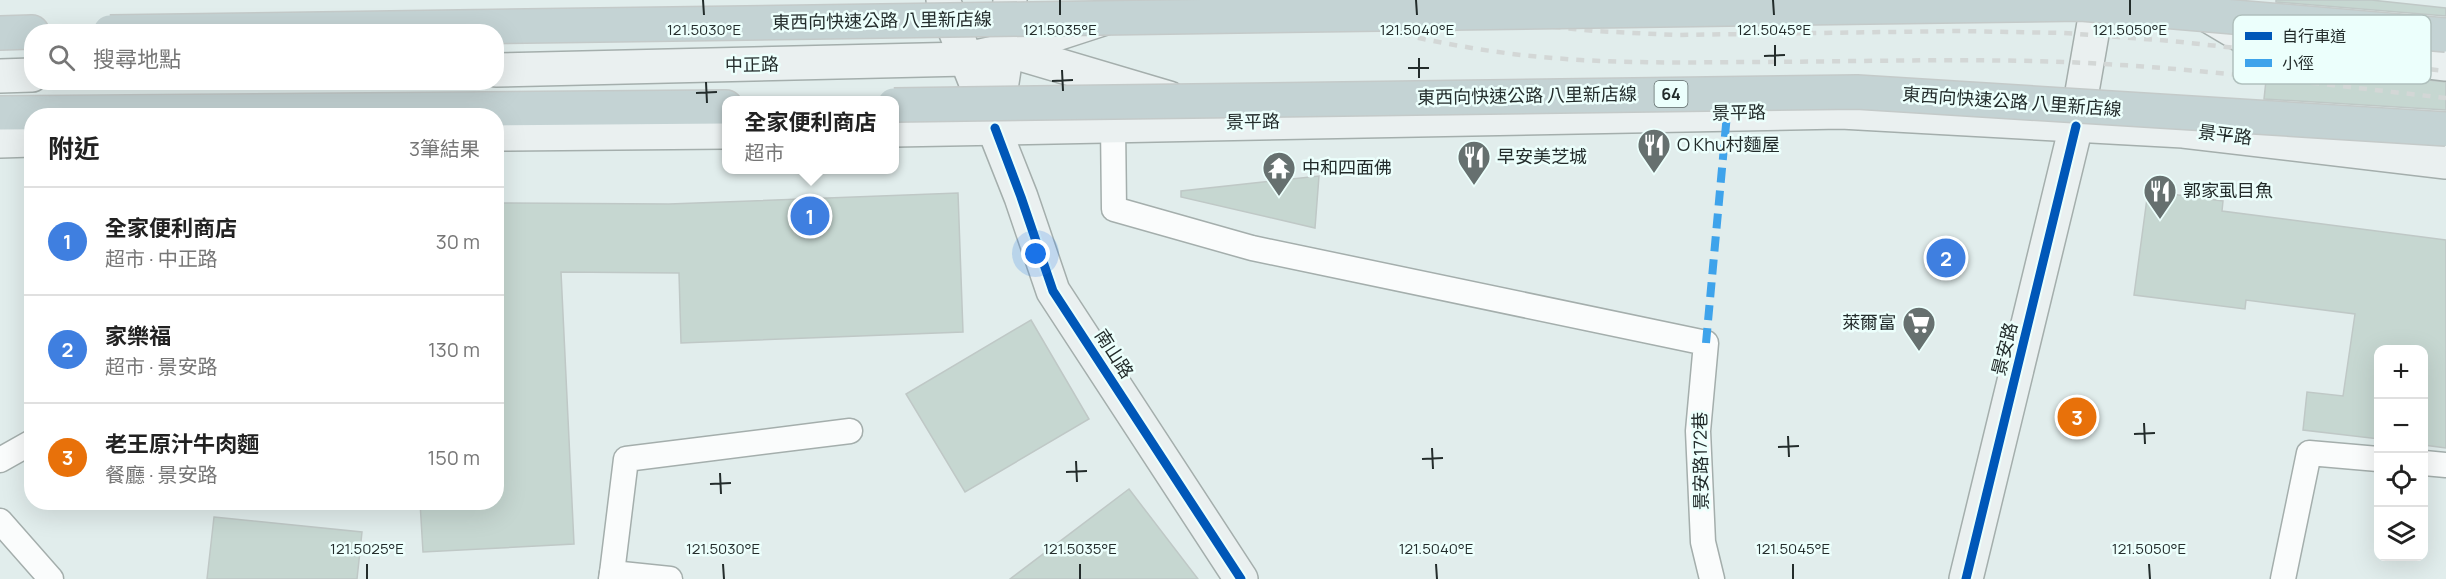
<!DOCTYPE html>
<html lang="zh-TW">
<head>
<meta charset="utf-8">
<style>
	:root { --surface:#fff; --page:#f2f2f2; --text:#222; --muted:#767676; --line:#e0e0e0; --accent:#ea580c }
	body { margin:0; font-family:Manrope,"Noto Sans TC",sans-serif; background:var(--page); color:var(--text) }
	.controls { position:absolute; right:18px; bottom:18px; display:grid; overflow:hidden; border-radius:12px; box-shadow:0 6px 24px #0002 }
	.controls button { width:54px; height:54px; display:grid; place-items:center; padding:0; border:0; border-bottom:2px solid var(--line); background:var(--surface); color:var(--text); font:30px sans-serif }
	.you { position:absolute; left:1036px; top:254px; width:21px; height:21px; margin:-15px; border:4px solid #fff; border-radius:50%; background:#1a73e8; box-shadow:0 0 0 9px #1a73e833 }
	.badge { display:grid; place-items:center; width:39px; height:39px; border-radius:50%; background:var(--accent); color:#fff; font-size:20px; font-weight:700 }
	.pin { position:absolute; translate:-50% -50%; border:3px solid #fff; box-shadow:0 2px 6px #0006 }
	.popup { position:absolute; left:722px; top:96px; width:177px; height:78px; box-sizing:border-box; display:grid; place-content:center; border-radius:12px; background:var(--surface); filter:drop-shadow(0 2px 4px #0005); font-size:20px; white-space:nowrap; color:var(--muted) }
	.popup b { font-size:22px; color:var(--text) }
	.popup::after { content:''; position:absolute; left:50%; top:100%; margin-left:-12px; border:12px solid transparent; border-top-color:var(--surface) }
	.list { margin:0; padding:0; list-style:none }
	h2 { display:flex; justify-content:space-between; align-items:center; height:78px; margin:0; padding:0 24px; font-size:26px }
	h2 small { font-size:20px; font-weight:400; color:var(--muted) }
	.list li { display:grid; grid-template-columns:39px 1fr auto; gap:18px; align-items:center; box-sizing:border-box; height:108px; padding:0 24px; border-top:2px solid var(--line) }
	.list b { display:block; font-size:22px; white-space:nowrap }
	.list p { margin:0; font-size:20px; white-space:nowrap; color:var(--muted) }
	.list em { font-size:20px; font-style:normal; color:var(--muted) }
	.icon { flex:none; width:33px; height:33px; fill:none; stroke:currentColor; stroke-width:2; stroke-linecap:round; stroke-linejoin:round }
	.map { position:relative; flex:none; width:2446px; height:579px; overflow:hidden }
	.search { position:absolute; background:var(--surface); box-shadow:0 6px 24px #0002; left:24px; top:24px; width:480px; height:66px; display:flex; align-items:center; gap:15px; box-sizing:border-box; padding:0 21px; border-radius:24px; color:var(--muted); font-size:22px }
	.panel { position:absolute; background:var(--surface); box-shadow:0 6px 24px #0002; left:24px; top:108px; width:480px; height:402px; border-radius:24px }
	.map>svg:first-child { display:block }
</style>
</head>
<body>
<div class="map">
<svg width="2446" height="579" viewBox="0 0 2446 579">
	<rect width="100%" height="100%" fill="#e1edec"/>
	<g fill="#c6d7d1" stroke="#bfc8c6" stroke-width="1.5">
		<path d="M 2276,0 L 2371,0 L 2446,8 L 2446,16 L 2276,2 Z"/>
		<path d="M 2268,62 L 2446,82 L 2446,110 L 2264,99 Z"/>
		<path d="M 1319,176 L 1315,228 L 1181,197 L 1181,191 Z"/>
		<path d="M 2148,191 L 2223,201 L 2222,211 L 2446,240 L 2446,448 L 2424,445 L 2424,350 L 2379,350 L 2379,439 L 2303,430 L 2307,392 L 2343,396 L 2355,314 L 2246,300 L 2245,309 L 2134,295 Z"/>
		<path d="M 958,193 L 963,332 L 681,343 L 679,273 L 561,272 L 574,544 L 423,552 L 420,502 L 496,502 L 496,203 L 669,204 Z"/>
		<path d="M 1031,320 L 1089,419 L 965,492 L 906,394 Z"/>
		<path d="M 1129,489 L 1198,579 L 1010,579 Z"/>
		<path d="M 214,517 L 362,532 L 357,579 L 207,579 Z"/>
	</g>
	<g fill="none" stroke-linecap="round" stroke-linejoin="round">
		<defs>
			<g id="lane">
				<path d="M 1113,124 L 1114,209 L 1252,248 L 1706,343 L 1698,431 L 1703,542 L 1712,579"/>
				<path d="M 0,460 L 32,442"/>
				<path d="M 2424,463 L 2446,465"/>
				<path d="M 0,521 L 51,579"/>
				<path d="M 612,573 L 626,459 L 850,431"/>
				<path d="M 611,579 L 612,573 L 670,579"/>
				<path d="M 2283,579 L 2309,453 L 2378,459"/>
			</g>
			<g id="secondary">
				<path d="M 943,0 L 1021,197 L 1053,291 L 1241,579"/>
				<path d="M 2202,12 L 2251,41 L 2446,64"/>
				<path d="M 1007,50 L 1169,98"/>
				<path d="M 496,70 L 966,59 L 1007,50 L 1161,0"/>
				<path d="M 0,76 L 32,75"/>
				<path d="M 995,128 L 1007,50 L 1010,0"/>
				<path d="M 894,130 L 1841,112 L 2183,131 L 2446,162"/>
				<path d="M 496,134 L 726,132"/>
				<path d="M 0,141 L 32,140"/>
				<path d="M 1966,579 L 2076,126 L 2098,0"/>
			</g>
			<g id="highway">
				<path d="M 0,33 L 32,32"/>
				<path d="M 0,113 L 726,107"/>
			</g>
		</defs>
		<use href="#lane" stroke="#a4aeac" stroke-width="27"/>
		<use href="#secondary" stroke="#a4aeac" stroke-width="36"/>
		<use href="#highway" stroke="#c4cac9" stroke-width="36"/>
		<use href="#lane" stroke="#fafcfc" stroke-width="24"/>
		<use href="#secondary" stroke="#eaf0f0" stroke-width="33"/>
		<use href="#highway" stroke="#c4d3d4" stroke-width="33"/>
		<g stroke="#d3d7d6" stroke-width="4.5" stroke-dasharray="8 8" stroke-linecap="butt">
			<path d="M 1279,0 C 1358,26 1438,45 1521,55 C 1593,63 1666,63 1739,62 C 1847,62 1956,58 2064,62 C 2192,67 2319,84 2446,98"/>
			<path d="M 1395,0 L 1458,14 L 1525,24 L 1594,31 L 1675,35 L 1959,31 L 2064,33 L 2172,41 L 2446,71"/>
		</g>
		<defs>
			<g id="highway-bridge">
				<path d="M 110,32 L 2081,4 L 2446,35"/>
				<path d="M 894,105 L 1857,92 L 2446,129"/>
			</g>
		</defs>
		<use href="#highway-bridge" stroke="#c4cac9" stroke-width="36" stroke-linecap="butt"/>
		<use href="#highway-bridge" stroke="#c4d3d4" stroke-width="33"/>
		<path stroke="#3ea3eb" stroke-width="8" stroke-dasharray="15 8" stroke-linecap="butt" d="M 1706,343 L 1727,114"/>
		<defs>
			<g id="cycleway">
				<path d="M 995,128 L 1021,197 L 1053,291 L 1241,579"/>
				<path d="M 1966,579 L 2076,126"/>
			</g>
		</defs>
		<use href="#cycleway" stroke="#ecfffc" stroke-width="13"/>
		<use href="#cycleway" stroke="#0057b8" stroke-width="9"/>
	</g>
	<path fill="none" stroke="#232c2b" stroke-width="2" d="M 703,0 L 704,15M 1060,0 L 1060,15M 1416,0 L 1417,15M 1773,0 L 1774,15M 2130,0 L 2130,15M 1775,45 L 1775,66M 1764,56 L 1785,55M 1419,58 L 1419,78M 1408,68 L 1429,68M 1062,70 L 1063,91M 1052,81 L 1073,80M 706,82 L 707,103M 696,93 L 717,92M 2144,423 L 2145,444M 2134,434 L 2155,433M 1788,436 L 1789,457M 1778,447 L 1799,446M 1432,448 L 1433,469M 1422,459 L 1443,458M 1076,461 L 1077,482M 1066,472 L 1087,471M 720,473 L 721,494M 710,484 L 731,483M 367,564 L 367,579M 723,564 L 724,579M 1080,564 L 1080,579M 1436,564 L 1437,579M 1793,564 L 1793,579M 2149,564 L 2150,579"/>
	<defs>
		<symbol id="restaurant-pin" viewBox="-11 -11 22 30"><path d="M0 17L-7.5 6A9.5 9.5 0 1 1 7.5 6Z" fill="#66706f" stroke="#ecfffc"/><path d="M-5-6h1v4h1v-4h1v4h1v-4h1v5L-1.5 .5V6h-2V.5L-5-1ZM5-6V6H3V1.5H1.5Q1.5-4 5-6Z" fill="#fff"/></symbol>
		<symbol id="temple-pin" viewBox="-11 -11 22 30"><path d="M0 17L-7.5 6A9.5 9.5 0 1 1 7.5 6Z" fill="#66706f" stroke="#ecfffc"/><path d="M0-6L5-2H3V0L6.5 2.5H4V6H1.5V3h-3V6H-4V2.5H-6.5L-3 0V-2H-5Z" fill="#fff"/></symbol>
		<symbol id="supermarket-pin" viewBox="-11 -11 22 30"><path d="M0 17L-7.5 6A9.5 9.5 0 1 1 7.5 6Z" fill="#66706f" stroke="#ecfffc"/><path d="M-6-5.5h2.5l.6 2H6L4.5 2H-2.5L-4.4-4H-6ZM-1.5 3.2a1.3 1.3 0 1 0 .1 0ZM3 3.2a1.3 1.3 0 1 0 .1 0Z" fill="#fff"/></symbol>
	</defs>
	<g fill-rule="evenodd">
		<use href="#restaurant-pin" x="1635" y="126" width="38" height="52"/>
		<use href="#restaurant-pin" x="1455" y="138" width="38" height="52"/>
		<use href="#temple-pin" x="1260" y="149" width="38" height="52"/>
		<use href="#restaurant-pin" x="2141" y="172" width="38" height="52"/>
		<use href="#supermarket-pin" x="1900" y="304" width="38" height="52"/>
	</g>
	<g text-anchor="middle" stroke-width="5" stroke-linejoin="round" paint-order="stroke">
		<rect fill="#ecfffc" stroke="#5f6b6a" stroke-width="1.5" x="1654.5" y="81" width="33" height="26" rx="4.5"/>
		<g font-size="16" font-weight="bold" fill="#232c2b">
			<text x="1671" y="100">64</text>
		</g>
		<g font-size="18" fill="#232c2b" stroke="#ecfffc">
			<text transform="translate(882 21) rotate(-1)" y="6">東西向快速公路 八里新店線</text>
			<text transform="translate(752 65) rotate(-1)" y="6">中正路</text>
			<text transform="translate(1527 96) rotate(-1)" y="6">東西向快速公路 八里新店線</text>
			<text transform="translate(2012 102) rotate(4)" y="6">東西向快速公路 八里新店線</text>
			<text transform="translate(1739 113) rotate(-1)" y="6">景平路</text>
			<text transform="translate(1253 122) rotate(-1)" y="6">景平路</text>
			<text transform="translate(2225 135) rotate(7)" y="6">景平路</text>
			<text transform="translate(2005 349) rotate(-76)" y="6">景安路</text>
			<text transform="translate(1114 354) rotate(57)" y="6">南山路</text>
			<text transform="translate(1701 461) rotate(-91)" y="6">景安路172巷</text>
		</g>
		<g font-size="18" fill="#232c2b" stroke="#ecfffc" text-anchor="start">
			<text x="1677" y="151">O Khu村麵屋</text>
			<text x="1497" y="163">早安美芝城</text>
			<text x="1302" y="174">中和四面佛</text>
			<text x="2183" y="197">郭家虱目魚</text>
			<text x="1896" y="329" text-anchor="end">萊爾富</text>
		</g>
	</g>
	<rect x="2233" y="15" width="198" height="69" rx="9" fill="#ecfffc" stroke="#b0c0bd" stroke-width="1.5"/>
	<rect x="2245" y="32" width="27" height="8" fill="#0057b8"/>
	<rect x="2245" y="59" width="27" height="8" fill="#3ea3eb"/>
	<g font-size="16" fill="#232c2b">
		<text x="2282" y="42">自行車道</text>
		<text x="2282" y="69">小徑</text>
	</g>
	<g font-size="15" text-anchor="middle" fill="#232c2b" stroke="#ecfffc" stroke-width="5" stroke-linejoin="round" paint-order="stroke">
		<text x="704" y="35">121.5030°E</text>
		<text x="1060" y="35">121.5035°E</text>
		<text x="1417" y="35">121.5040°E</text>
		<text x="1774" y="35">121.5045°E</text>
		<text x="2130" y="35">121.5050°E</text>
		<text x="367" y="554">121.5025°E</text>
		<text x="723" y="554">121.5030°E</text>
		<text x="1080" y="554">121.5035°E</text>
		<text x="1436" y="554">121.5040°E</text>
		<text x="1793" y="554">121.5045°E</text>
		<text x="2149" y="554">121.5050°E</text>
	</g>
</svg>
<div class="controls">
<button>+</button>
<button>−</button>
<button><svg class="icon" aria-label="locate" viewBox="0 0 24 24"><circle cx="12" cy="12" r="6"/><path d="M12 2v4M12 18v4M2 12h4M18 12h4"/></svg></button>
<button><svg class="icon" aria-label="layers" viewBox="0 0 24 24"><path d="M12 4l9 5-9 5-9-5zM3 14l9 5 9-5"/></svg></button>
</div>
<div class="you"></div>
<div class="pin badge" style="left:810px;top:216px;background:#3f7fe0">1</div>
<div class="popup"><b>全家便利商店</b>超市</div>
<div class="pin badge" style="left:1946px;top:258px;background:#3f7fe0">2</div>
<div class="pin badge" style="left:2077px;top:417px;background:#e8710a">3</div>
<div class="search"><svg class="icon" aria-label="search" viewBox="0 0 24 24"><circle cx="10" cy="10" r="6"/><path d="M15 15l6 6"/></svg>搜尋地點</div>
<section class="panel">
<h2>附近<small>3筆結果</small></h2>
<ul class="list">
<li><span class="badge" style="background:#3f7fe0">1</span><div><b>全家便利商店</b><p>超市 · 中正路</p></div><em>30 m</em></li>
<li><span class="badge" style="background:#3f7fe0">2</span><div><b>家樂福</b><p>超市 · 景安路</p></div><em>130 m</em></li>
<li><span class="badge" style="background:#e8710a">3</span><div><b>老王原汁牛肉麵</b><p>餐廳 · 景安路</p></div><em>150 m</em></li>
</ul>
</section>
</div>
</body>
</html>
